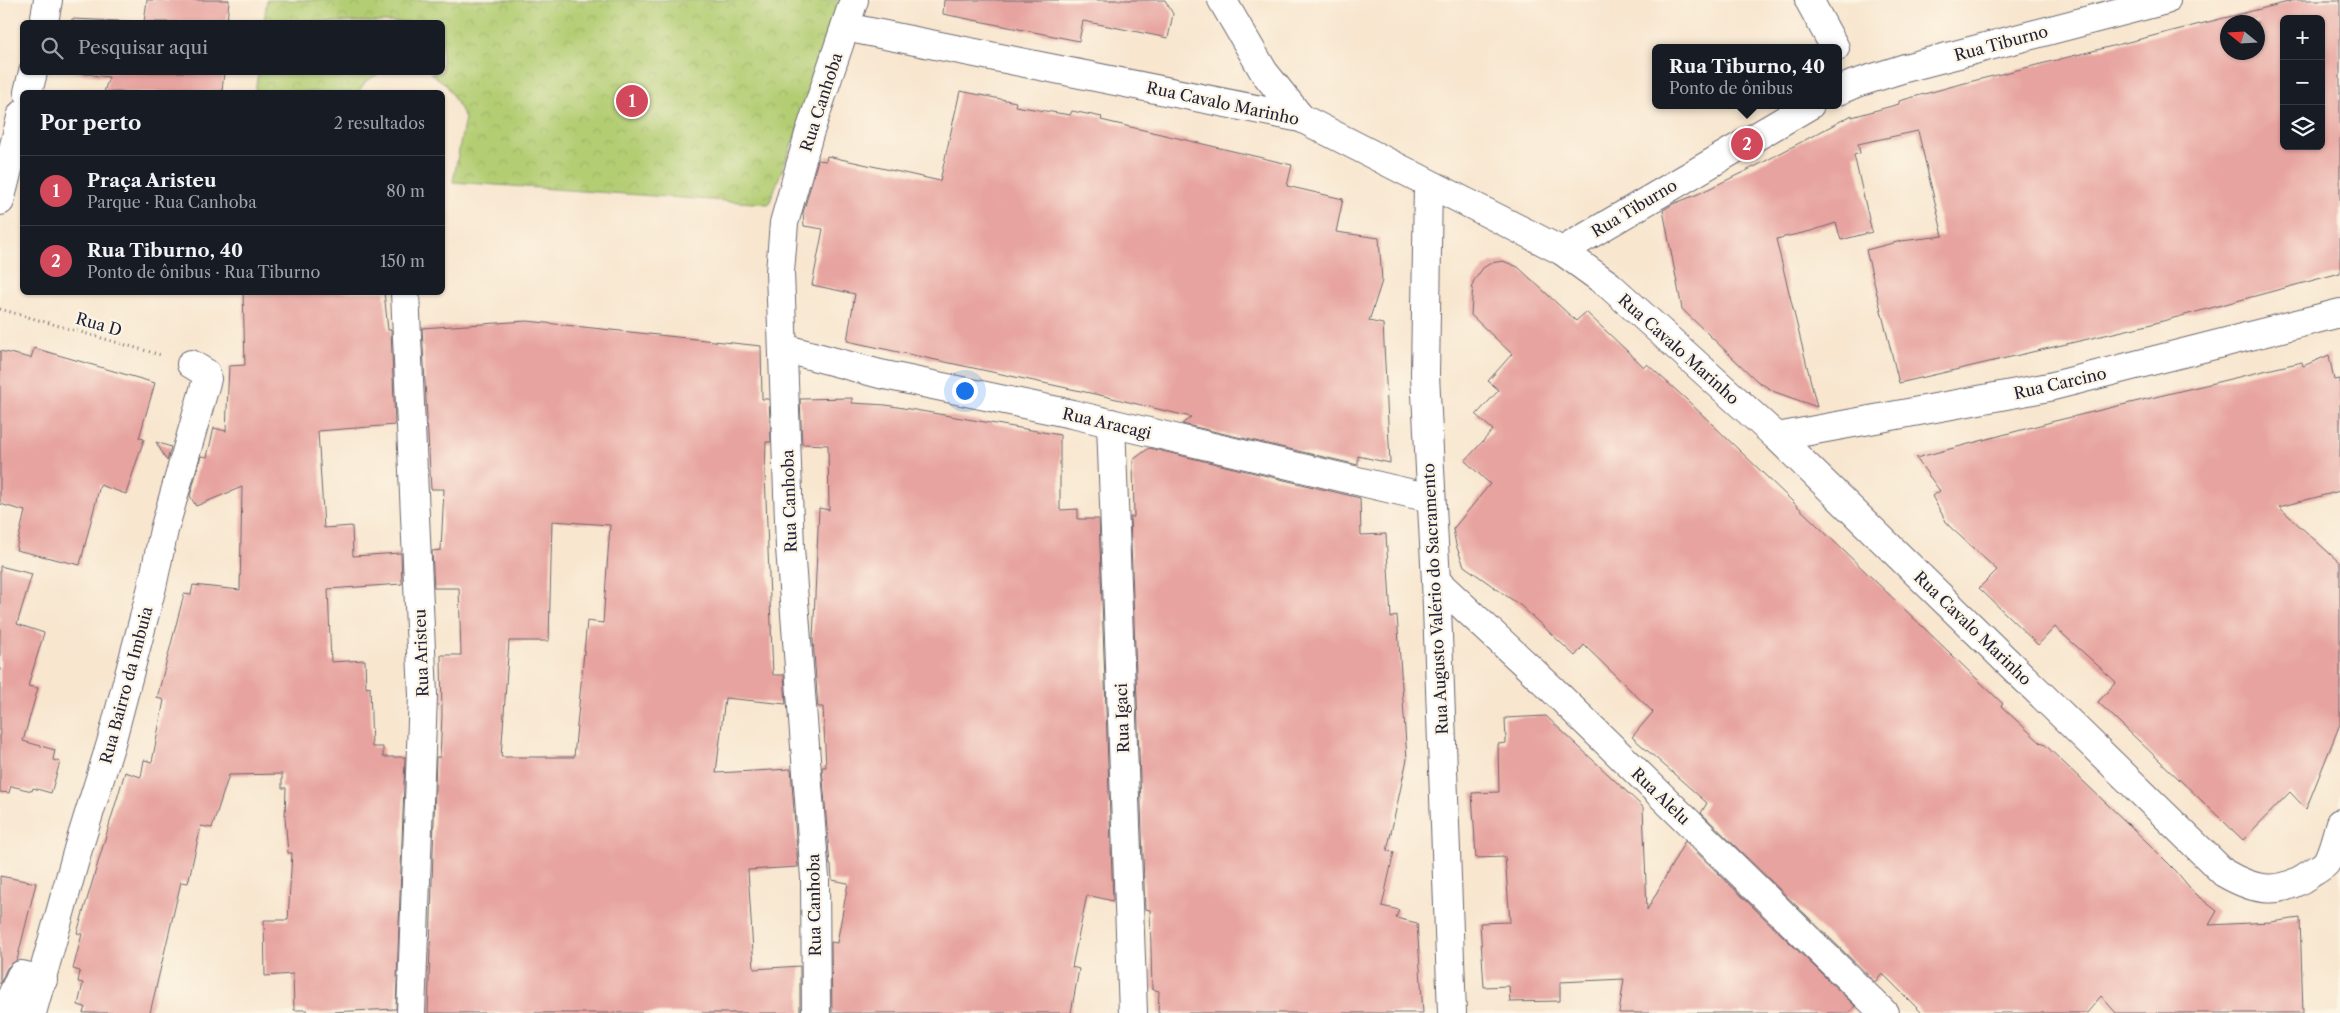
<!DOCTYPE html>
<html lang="pt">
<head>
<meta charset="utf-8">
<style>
	:root { --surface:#171b24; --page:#242831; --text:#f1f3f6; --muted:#9ea1a6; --line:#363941; --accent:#d1495b }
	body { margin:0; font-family:"Libre Caslon Text",serif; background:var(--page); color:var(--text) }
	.controls { position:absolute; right:15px; top:15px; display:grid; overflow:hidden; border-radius:8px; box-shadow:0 1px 4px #0004 }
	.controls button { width:45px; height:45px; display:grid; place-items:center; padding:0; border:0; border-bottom:1px solid var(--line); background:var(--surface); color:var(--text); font:25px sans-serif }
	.compass { position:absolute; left:2220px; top:15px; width:45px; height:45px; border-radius:50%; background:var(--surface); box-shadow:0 1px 4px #0004; rotate:288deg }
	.you { position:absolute; left:964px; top:390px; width:18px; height:18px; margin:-12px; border:4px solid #fff; border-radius:50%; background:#1a73e8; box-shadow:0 0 0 8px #1a73e833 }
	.badge { display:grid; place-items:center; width:32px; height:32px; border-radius:50%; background:var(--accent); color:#fff; font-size:16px; font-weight:700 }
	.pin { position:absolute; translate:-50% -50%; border:2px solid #fff; box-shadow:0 1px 5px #0006 }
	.popup { position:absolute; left:1652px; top:44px; width:190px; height:65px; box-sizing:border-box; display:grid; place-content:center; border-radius:8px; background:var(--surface); filter:drop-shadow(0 1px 4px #0005); font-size:16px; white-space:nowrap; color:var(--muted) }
	.popup b { font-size:19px; color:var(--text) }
	.popup::after { content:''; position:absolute; left:50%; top:100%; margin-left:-10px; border:10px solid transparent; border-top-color:var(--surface) }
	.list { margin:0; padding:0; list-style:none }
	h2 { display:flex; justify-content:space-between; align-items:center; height:65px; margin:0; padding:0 20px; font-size:21px }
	h2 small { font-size:16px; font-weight:400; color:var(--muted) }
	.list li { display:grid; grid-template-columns:32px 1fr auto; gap:15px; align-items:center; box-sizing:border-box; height:70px; padding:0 20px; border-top:1px solid var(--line) }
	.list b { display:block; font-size:19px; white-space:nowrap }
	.list p { margin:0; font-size:16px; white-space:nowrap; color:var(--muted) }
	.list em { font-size:16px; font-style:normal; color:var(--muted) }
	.icon { flex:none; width:28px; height:28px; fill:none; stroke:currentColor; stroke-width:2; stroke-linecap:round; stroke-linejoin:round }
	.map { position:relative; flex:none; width:2340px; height:1013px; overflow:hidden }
	.search { position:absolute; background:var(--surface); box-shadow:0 1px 4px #0004; left:20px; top:20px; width:425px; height:55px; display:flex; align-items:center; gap:12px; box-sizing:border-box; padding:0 18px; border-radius:8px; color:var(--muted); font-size:19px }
	.panel { position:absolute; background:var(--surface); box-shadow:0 1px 4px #0004; left:20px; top:90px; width:425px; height:205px; border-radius:8px }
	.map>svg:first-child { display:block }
</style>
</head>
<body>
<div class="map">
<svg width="2340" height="1013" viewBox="0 0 2340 1013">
	<defs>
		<pattern id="park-crowns" width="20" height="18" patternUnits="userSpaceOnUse" patternTransform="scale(1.25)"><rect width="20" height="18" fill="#b3cd73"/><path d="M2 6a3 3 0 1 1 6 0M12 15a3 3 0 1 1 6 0" fill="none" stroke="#9ab064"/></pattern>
	</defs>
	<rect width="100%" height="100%" fill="#fcf5e5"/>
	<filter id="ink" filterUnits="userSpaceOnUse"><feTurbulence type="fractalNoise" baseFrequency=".02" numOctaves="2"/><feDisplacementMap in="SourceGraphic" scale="10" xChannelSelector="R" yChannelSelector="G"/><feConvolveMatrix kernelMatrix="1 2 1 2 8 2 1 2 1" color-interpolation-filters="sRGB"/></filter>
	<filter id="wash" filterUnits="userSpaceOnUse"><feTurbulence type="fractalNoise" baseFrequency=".0096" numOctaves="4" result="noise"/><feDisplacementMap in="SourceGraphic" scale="20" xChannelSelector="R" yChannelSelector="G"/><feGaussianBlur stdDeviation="1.12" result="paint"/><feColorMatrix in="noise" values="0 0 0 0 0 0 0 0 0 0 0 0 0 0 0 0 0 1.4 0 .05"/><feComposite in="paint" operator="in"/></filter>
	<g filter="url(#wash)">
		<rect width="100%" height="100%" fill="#f8e6cf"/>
		<g fill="url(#park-crowns)" stroke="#6a7857">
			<path d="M 267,0 L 843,0 L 838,24 L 769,204 L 453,182 L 465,118 L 446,84 L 430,73 L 442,72 L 442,22 L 264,22 Z"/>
			<path d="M 258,73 L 258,72 L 380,73 L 366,81 L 358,92 L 255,92 Z"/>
		</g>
		<g id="blocks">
			<g fill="#e7a39f" fill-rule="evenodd">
				<path d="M 147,0 L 229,0 L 227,22 L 71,22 L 72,19 L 144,22 Z"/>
				<path d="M 944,0 L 1165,0 L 1173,14 L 1168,38 L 1083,21 L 1079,41 L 943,14 Z"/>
				<path d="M 2296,0 L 2340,0 L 2340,273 L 2148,325 L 1899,383 L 1866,250 L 1901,241 L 1943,236 L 1918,131 L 1858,144 L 1860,153 L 1854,155 L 1872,232 L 1841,240 L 1836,223 L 1811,231 L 1776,239 L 1817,407 L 1775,392 L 1757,381 L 1682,309 L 1663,210 L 1673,204 L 1698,194 L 1758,165 L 1852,115 L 1852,117 L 1899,104 L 1899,101 L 1957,85 ZM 2284,19 L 2321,19 L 2321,146 L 2284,146 ZM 2228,22 L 2258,22 L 2258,52 L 2228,52 Z"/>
				<path d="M 70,72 L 224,72 L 222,92 L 104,92 L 109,77 Z"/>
				<path d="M 960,91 L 1016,102 L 1015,106 L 1070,115 L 1072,111 L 1102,117 L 1101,120 L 1292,165 L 1287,186 L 1343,199 L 1336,232 L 1379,238 L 1382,281 L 1369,321 L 1383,324 L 1390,463 L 1358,456 L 1358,465 L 1182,424 L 1191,417 L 1104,396 L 847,341 L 855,294 L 812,285 L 823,229 L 804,226 L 803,213 L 818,160 L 826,161 L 827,156 L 940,181 Z"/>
				<path d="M 1503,261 L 1518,267 L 1576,321 L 1586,312 L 1644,367 L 1647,364 L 1686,399 L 2003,704 L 2001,706 L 2041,743 L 2042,742 L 2149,844 L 2176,871 L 2195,894 L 2217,911 L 2209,925 L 2271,922 L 2300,918 L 2303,1013 L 2116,1013 L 2101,996 L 2087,1013 L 1922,1013 L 1882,973 L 1875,982 L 1701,813 L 1707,803 L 1632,737 L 1653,712 L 1584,645 L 1575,656 L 1521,606 L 1464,566 L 1456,545 L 1453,529 L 1490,484 L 1465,461 L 1493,430 L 1476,415 L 1499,390 L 1488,381 L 1512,354 L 1471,315 L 1473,282 L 1483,268 L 1491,263 Z"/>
				<path d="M 243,292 L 384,292 L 388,330 L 391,330 L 395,425 L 318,431 L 324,528 L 352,526 L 353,556 L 401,553 L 402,584 L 328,589 L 331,662 L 365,660 L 366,688 L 370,687 L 372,747 L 383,747 L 383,757 L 405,757 L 396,1009 L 307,1013 L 307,1010 L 294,1010 L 293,974 L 265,976 L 264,920 L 288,920 L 292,853 L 288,853 L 285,817 L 286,788 L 282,788 L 282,774 L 229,775 L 212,828 L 201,826 L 188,883 L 181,882 L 150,1013 L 83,1013 L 85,1007 L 78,1005 L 83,983 L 78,982 L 80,971 L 73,969 L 82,934 L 77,933 L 125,772 L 141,777 L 144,760 L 152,762 L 164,700 L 157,698 L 184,594 L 191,595 L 193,585 L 240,590 L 242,487 L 196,506 L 190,496 L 201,456 L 207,457 L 214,428 L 226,431 L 229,366 L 245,365 Z"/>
				<path d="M 527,321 L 761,346 L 762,399 L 769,399 L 771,442 L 766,442 L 765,474 L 773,675 L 784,675 L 786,704 L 725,698 L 716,773 L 791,769 L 798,867 L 748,870 L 754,969 L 800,966 L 800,1013 L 428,1013 L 436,757 L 440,757 L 442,716 L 441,655 L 461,655 L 459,588 L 434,588 L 432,551 L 441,550 L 444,489 L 431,489 L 422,328 ZM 552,521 L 610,525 L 603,623 L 587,621 L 574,757 L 501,757 L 509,641 L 549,641 Z"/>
				<path d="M 34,348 L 155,383 L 139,438 L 144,439 L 126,494 L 100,485 L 80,565 L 16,550 L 25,511 L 0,504 L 0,351 L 31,358 Z"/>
				<path d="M 2329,355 L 2334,380 L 2340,379 L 2340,491 L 2279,507 L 2340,563 L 2340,724 L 2306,809 L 2290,792 L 2243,840 L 2098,702 L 2116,682 L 2055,627 L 2038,645 L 1979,588 L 1997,570 L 1948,525 L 1932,496 L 1940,491 L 1916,458 L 2055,421 L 2276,368 L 2302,362 L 2303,366 Z"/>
				<path d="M 852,398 L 852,403 L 886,405 L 1060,435 L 1060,510 L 1078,509 L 1078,519 L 1099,519 L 1113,901 L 1087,895 L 1072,967 L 1079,969 L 1071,1013 L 832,1013 L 831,942 L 837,943 L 848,883 L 832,880 L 831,865 L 830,865 L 822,767 L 826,767 L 823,707 L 818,707 L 813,639 L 819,508 L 829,510 L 828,445 L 802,444 L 800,399 Z"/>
				<path d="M 156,442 L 171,447 L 167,461 Z"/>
				<path d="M 1149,448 L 1360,498 L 1361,535 L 1386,534 L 1391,618 L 1397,615 L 1407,759 L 1387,851 L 1394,852 L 1382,906 L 1399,910 L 1396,918 L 1417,923 L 1423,1013 L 1158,1013 L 1159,991 L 1152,989 L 1150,910 L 1145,909 L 1130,517 L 1134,517 L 1133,460 Z"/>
				<path d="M 0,566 L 32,574 L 17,624 L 44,633 L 28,686 L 38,688 L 23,741 L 55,750 L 53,760 L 60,762 L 51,793 L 33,788 L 32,791 L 11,786 L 9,793 L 0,792 Z"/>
				<path d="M 1546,716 L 1643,807 L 1647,910 L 1685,841 L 1855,1006 L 1849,1013 L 1619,1013 L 1624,979 L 1560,982 L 1560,1001 L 1510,1002 L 1509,986 L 1484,987 L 1480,923 L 1510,922 L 1505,857 L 1476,858 L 1472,793 L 1499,792 L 1498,744 L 1506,743 L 1505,718 Z"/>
				<path d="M 0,876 L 36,883 L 17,960 L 7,968 L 0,984 Z"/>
			</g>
		</g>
	</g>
	<g filter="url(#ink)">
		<use href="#blocks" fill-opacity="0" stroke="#6d676f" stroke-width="1"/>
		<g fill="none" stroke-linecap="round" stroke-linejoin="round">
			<defs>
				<g id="street">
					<path d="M 1222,0 L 1264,72 L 1301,118"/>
					<path d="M 1809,0 L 1835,48"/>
					<path d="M 44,22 L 48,0"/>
					<path d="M 845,27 L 1301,118 L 1562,251 L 1609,285 L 1777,437 L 2224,873 C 2255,891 2279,896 2310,874 C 2315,871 2322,867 2326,863 C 2333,852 2336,835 2340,823"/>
					<path d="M 1838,91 L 1854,84 L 1905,68 L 2166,0"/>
					<path d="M 28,92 L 33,72"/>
					<path d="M 1428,184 L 1425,375 L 1436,581 L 1452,1013"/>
					<path d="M 0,201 L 22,114"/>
					<path d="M 1562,251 L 1810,105"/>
					<path d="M 405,292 L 423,695 L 411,1013"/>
					<path d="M 783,348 L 880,374 L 1072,414 L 1430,498"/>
					<path d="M 1111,423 L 1133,1013"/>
					<path d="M 1777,437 L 2049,387 L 2340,313"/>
					<path d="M 1436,581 L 1553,690 L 1884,1013"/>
					<path d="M 4,1013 L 21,975 L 43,980"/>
					<path d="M 32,1013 L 78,849 L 111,743 L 152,587 L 164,530 L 207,379 L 206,373 L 191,364"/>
					<path d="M 816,1013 L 815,878 L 790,548 L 780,272 L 784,223 L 809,134 L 854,0"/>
				</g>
			</defs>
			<use href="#street" stroke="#6d676f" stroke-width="30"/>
			<path stroke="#6d676f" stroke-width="3" stroke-dasharray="1 4" stroke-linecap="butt" d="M 0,309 L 161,355"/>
			<use href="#street" stroke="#fff" stroke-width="28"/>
		</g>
	</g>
	<g text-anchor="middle" stroke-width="4.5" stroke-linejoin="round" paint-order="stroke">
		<g font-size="16" fill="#22223b" stroke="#fcf5e5">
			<text transform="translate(2001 43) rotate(-15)" y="6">Rua Tiburno</text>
			<text transform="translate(821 102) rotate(-72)" y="6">Rua Canhoba</text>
			<text transform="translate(1223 103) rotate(12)" y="6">Rua Cavalo Marinho</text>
			<text transform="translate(1634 208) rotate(-31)" y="6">Rua Tiburno</text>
			<text transform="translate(99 324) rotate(16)" y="6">Rua D</text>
			<text transform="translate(1679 349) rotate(42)" y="6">Rua Cavalo Marinho</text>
			<text transform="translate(2060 383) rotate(-13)" y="6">Rua Carcino</text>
			<text transform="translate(1107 423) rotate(13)" y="6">Rua Aracagi</text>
			<text transform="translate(789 501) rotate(-92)" y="6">Rua Canhoba</text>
			<text transform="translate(1435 599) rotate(-93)" y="6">Rua Augusto Valério do Sacramento</text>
			<text transform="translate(1973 628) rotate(44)" y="6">Rua Cavalo Marinho</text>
			<text transform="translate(421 653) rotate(-92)" y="6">Rua Aristeu</text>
			<text transform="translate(126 685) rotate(-75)" y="6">Rua Bairro da Imbuia</text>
			<text transform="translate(1122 718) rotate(-92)" y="6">Rua Igaci</text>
			<text transform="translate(1661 796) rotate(44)" y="6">Rua Alelu</text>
			<text transform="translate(814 905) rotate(-91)" y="6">Rua Canhoba</text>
		</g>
	</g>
</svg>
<div class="controls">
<button>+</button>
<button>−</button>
<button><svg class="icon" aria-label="layers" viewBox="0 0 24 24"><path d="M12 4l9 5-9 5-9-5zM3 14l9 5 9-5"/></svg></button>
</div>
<svg class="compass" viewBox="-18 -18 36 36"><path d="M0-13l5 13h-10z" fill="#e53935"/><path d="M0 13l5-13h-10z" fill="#9ea1a6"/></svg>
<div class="you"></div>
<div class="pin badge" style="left:632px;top:101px">1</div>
<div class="pin badge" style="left:1747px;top:144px">2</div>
<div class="popup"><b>Rua Tiburno, 40</b>Ponto de ônibus</div>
<div class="search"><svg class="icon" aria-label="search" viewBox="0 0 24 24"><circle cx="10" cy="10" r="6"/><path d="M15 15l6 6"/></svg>Pesquisar aqui</div>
<section class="panel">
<h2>Por perto<small>2 resultados</small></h2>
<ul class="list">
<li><span class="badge">1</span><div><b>Praça Aristeu</b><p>Parque · Rua Canhoba</p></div><em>80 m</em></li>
<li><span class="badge">2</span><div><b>Rua Tiburno, 40</b><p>Ponto de ônibus · Rua Tiburno</p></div><em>150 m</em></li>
</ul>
</section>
</div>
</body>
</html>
